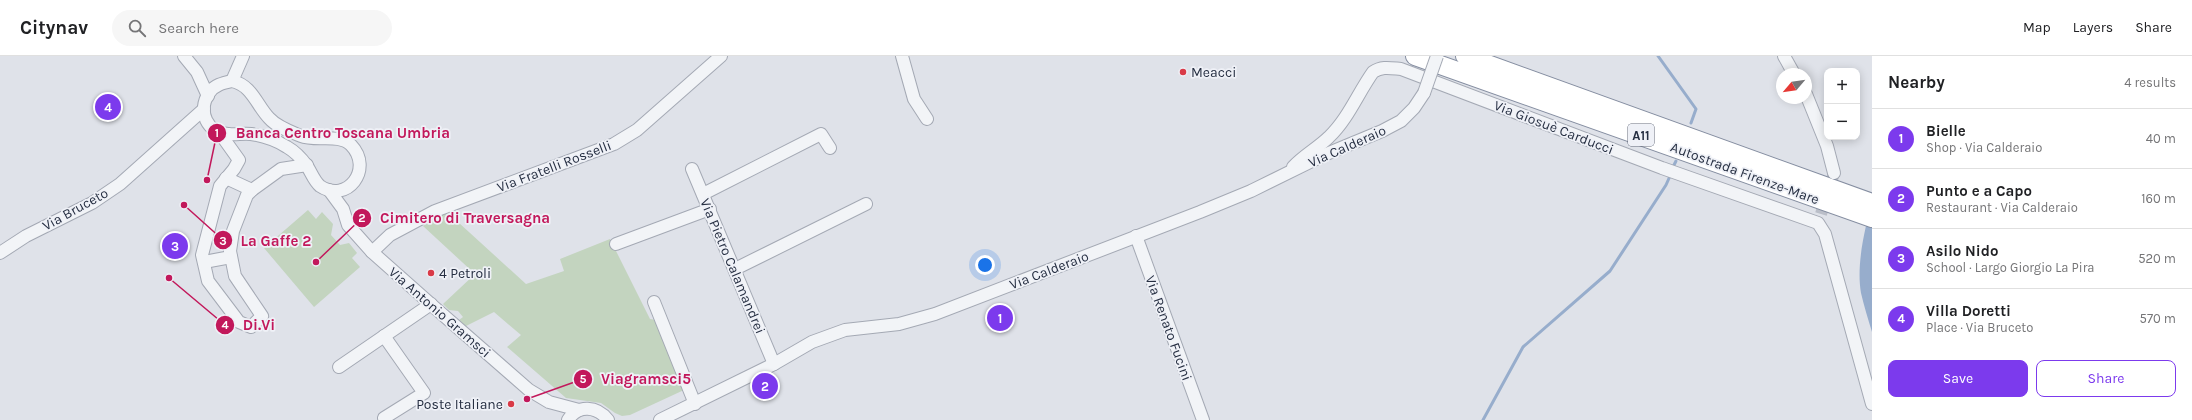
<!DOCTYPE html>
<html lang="en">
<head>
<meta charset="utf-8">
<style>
	:root { --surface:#fff; --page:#f6f6f6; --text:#202124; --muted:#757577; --line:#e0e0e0; --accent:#7c3aed }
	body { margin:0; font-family:Karla,sans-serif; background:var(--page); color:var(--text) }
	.controls { position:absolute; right:12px; top:12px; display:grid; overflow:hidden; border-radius:8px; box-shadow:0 2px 10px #0003 }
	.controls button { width:36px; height:36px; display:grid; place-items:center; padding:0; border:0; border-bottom:1px solid var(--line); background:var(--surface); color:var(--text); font:20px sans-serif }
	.compass { position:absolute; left:1776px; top:12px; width:36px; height:36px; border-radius:50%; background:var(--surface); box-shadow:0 2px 10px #0003; rotate:241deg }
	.you { position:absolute; left:985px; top:209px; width:14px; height:14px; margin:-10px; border:3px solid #fff; border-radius:50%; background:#1a73e8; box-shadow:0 0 0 6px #1a73e833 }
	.badge { display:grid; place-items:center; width:26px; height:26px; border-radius:50%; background:var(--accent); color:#fff; font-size:13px; font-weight:700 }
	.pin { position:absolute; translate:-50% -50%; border:2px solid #fff; box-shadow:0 1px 4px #0006 }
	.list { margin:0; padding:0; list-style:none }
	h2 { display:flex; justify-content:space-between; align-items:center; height:52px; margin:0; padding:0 16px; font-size:17px }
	h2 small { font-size:13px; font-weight:400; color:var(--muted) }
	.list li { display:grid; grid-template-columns:26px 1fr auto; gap:12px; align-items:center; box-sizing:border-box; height:60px; padding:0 16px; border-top:1px solid var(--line) }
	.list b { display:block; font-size:15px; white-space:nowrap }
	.list p { margin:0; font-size:13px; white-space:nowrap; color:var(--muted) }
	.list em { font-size:13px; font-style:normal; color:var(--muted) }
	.actions { display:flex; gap:8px; padding:12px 16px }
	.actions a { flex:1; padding:9px 0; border:1px solid var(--accent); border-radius:8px; text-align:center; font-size:14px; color:var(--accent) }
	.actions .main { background:var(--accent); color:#fff }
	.icon { flex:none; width:22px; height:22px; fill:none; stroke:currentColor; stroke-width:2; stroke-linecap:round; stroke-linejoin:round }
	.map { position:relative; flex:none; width:1872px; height:364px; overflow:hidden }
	header { display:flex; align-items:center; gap:24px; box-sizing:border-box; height:56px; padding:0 20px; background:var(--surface); border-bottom:1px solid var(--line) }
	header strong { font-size:19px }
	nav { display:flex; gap:22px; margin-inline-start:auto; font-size:14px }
	.search { width:280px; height:36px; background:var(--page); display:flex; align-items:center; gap:10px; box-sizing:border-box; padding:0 14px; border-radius:22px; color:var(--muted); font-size:15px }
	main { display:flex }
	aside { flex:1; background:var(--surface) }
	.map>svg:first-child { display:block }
</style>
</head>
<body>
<header>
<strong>Citynav</strong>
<div class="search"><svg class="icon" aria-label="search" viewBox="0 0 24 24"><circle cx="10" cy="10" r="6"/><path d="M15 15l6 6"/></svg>Search here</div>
<nav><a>Map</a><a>Layers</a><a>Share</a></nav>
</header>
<main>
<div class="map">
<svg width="1872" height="364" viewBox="0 0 1872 364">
	<rect width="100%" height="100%" fill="#dfe2e9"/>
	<g fill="#c3d4bf">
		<path d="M 308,154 L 316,163 L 322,156 L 333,168 L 331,179 L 340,189 L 349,187 L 357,197 L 352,202 L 360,211 L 314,251 L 264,192 Z"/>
		<path d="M 447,156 L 526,228 L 564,215 L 560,203 L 610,183 L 650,263 L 656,264 L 684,334 L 630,359 L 622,360 L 615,357 L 601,347 L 566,342 L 507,291 L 521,279 L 494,256 L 464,271 L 459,264 L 463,261 L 458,255 L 449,254 L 443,248 L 475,218 L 423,170 Z"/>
	</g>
	<path fill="#97adcc" d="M 1872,145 L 1872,276 C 1868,263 1864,250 1861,237 C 1856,208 1865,173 1872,145 Z"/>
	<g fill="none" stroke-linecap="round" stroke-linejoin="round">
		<g stroke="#97adcc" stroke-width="3">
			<path d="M 1658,0 L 1696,53 L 1691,67"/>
			<path d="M 1673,111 L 1676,105"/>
			<path d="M 1483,364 L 1523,291 L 1610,215 L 1666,129 L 1670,120"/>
		</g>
		<path stroke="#babec8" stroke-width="12" stroke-dasharray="12 6" stroke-linecap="butt" d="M 1821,158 L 1834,117"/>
		<defs>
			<g id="minor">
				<path d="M 184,0 L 197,16 L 208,40"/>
				<path d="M 902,0 L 914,43 L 927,63"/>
				<path d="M 1784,0 L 1794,18"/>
				<path d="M 232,25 C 252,29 257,50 269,62 C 277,71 291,76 301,80 C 316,86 339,77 351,89 C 374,113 347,148 320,130 C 314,125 311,116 307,110 C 302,103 294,95 287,91 C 276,84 264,80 251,78 C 243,77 236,79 229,78 C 207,78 197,55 209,37 C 214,29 223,27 232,25 Z"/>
				<path d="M 232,25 L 243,0"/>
				<path d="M 1806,38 L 1827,90 L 1834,117"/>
				<path d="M 219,76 L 239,104 L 234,113 L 220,130 L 202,199 L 208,225 L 239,266 L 251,271 L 262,260 L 235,220 L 230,195 L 233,175 L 247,139 L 252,134 L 281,113 L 307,109"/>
				<path d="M 1293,111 C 1304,99 1318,92 1329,81 C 1348,63 1358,37 1373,16 C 1382,10 1390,12 1401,13 L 1662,112 L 1818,167 L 1825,178 L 1872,348"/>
				<path d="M 692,113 L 774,308"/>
				<path d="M 226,122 L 252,134"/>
				<path d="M 329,134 L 343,153 L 348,169 L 372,196 L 434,251 L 529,334 L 549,346 L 579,354"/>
				<path d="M 703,138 L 821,78 L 830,92"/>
				<path d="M 1136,180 L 1203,364"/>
				<path d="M 616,188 L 710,153"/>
				<path d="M 372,196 L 390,179 L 435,155 L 614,88 L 637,74 L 721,0"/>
				<path d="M 0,197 L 26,180 L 92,147 L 120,128 L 204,53"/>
				<path d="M 204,206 L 231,201"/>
				<path d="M 735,213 L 866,148"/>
				<path d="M 654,246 L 695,348"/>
				<path d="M 384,280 L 424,337 L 384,362"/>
				<path d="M 339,311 L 431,248"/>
				<path d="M 568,364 C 578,348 597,350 608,364"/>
				<path d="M 660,364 L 774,308 L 812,286 L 845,274 L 899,268 L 935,258 L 1200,156 L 1251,135 L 1324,99 L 1382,75 L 1401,65 L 1414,52 L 1424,37"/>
			</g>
			<g id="highway">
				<path d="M 1415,0 L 1872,162"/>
				<path d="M 1465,0 L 1872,147"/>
			</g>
		</defs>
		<use href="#minor" stroke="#a4a9b4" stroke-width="14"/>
		<use href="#highway" stroke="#858ea1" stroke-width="20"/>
		<use href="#minor" stroke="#f2f4f7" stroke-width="12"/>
		<use href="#highway" stroke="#fff" stroke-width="18"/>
		<defs>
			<path id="minor-bridge" d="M 1424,37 L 1437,0"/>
		</defs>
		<use href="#minor-bridge" stroke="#a4a9b4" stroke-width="14" stroke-linecap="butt"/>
		<use href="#minor-bridge" stroke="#f2f4f7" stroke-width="12"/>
	</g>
	<g fill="#d93a47" stroke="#eff1f7" stroke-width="1.5">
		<circle cx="1183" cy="16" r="4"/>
		<circle cx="431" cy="217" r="4"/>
		<circle cx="511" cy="348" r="4"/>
	</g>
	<g text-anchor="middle" stroke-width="3.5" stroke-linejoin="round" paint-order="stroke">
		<rect fill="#eff1f7" stroke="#626978" stroke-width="1" x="1628" y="68" width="26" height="22" rx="3"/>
		<g font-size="13" font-weight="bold" fill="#262f42">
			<text x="1641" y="84">A11</text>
		</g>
		<g font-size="14" fill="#262f42" stroke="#eff1f7" text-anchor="start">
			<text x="1191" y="21">Meacci</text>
			<text x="439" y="222">4 Petroli</text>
			<text x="503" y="353" text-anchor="end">Poste Italiane</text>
		</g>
		<g font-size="14" fill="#262f42" stroke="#eff1f7">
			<text transform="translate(1554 71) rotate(21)" y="5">Via Giosuè Carducci</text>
			<text transform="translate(1347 90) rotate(-24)" y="5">Via Calderaio</text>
			<text transform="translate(554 110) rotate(-21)" y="5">Via Fratelli Rosselli</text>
			<text transform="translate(1745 117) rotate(20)" y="5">Autostrada Firenze-Mare</text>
			<text transform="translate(75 153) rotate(-29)" y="5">Via Bruceto</text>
			<text transform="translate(733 210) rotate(67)" y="5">Via Pietro Calamandrei</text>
			<text transform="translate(1049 214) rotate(-21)" y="5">Via Calderaio</text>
			<text transform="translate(440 256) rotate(41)" y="5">Via Antonio Gramsci</text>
			<text transform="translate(1169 272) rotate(70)" y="5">Via Renato Fucini</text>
		</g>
	</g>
	<path fill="none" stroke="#c2185b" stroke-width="1.5" d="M207 124L217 77M316 206L362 162M184 149L223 184M169 222L225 269M527 343L583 323"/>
	<g fill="#c2185b" stroke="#eff1f7" stroke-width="1.5">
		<circle cx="207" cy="124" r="4"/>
		<circle cx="316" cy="206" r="4"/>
		<circle cx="184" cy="149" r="4"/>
		<circle cx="169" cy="222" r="4"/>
		<circle cx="527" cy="343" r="4"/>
		<circle cx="217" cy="77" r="10"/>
		<circle cx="362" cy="162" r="10"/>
		<circle cx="223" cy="184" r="10"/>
		<circle cx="225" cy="269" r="10"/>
		<circle cx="583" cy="323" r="10"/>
	</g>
	<g font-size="12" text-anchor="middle" font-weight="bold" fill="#fff">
		<text x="217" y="81">1</text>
		<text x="362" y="166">2</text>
		<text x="223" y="189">3</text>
		<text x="225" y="273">4</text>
		<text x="583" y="327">5</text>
	</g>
	<g font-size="15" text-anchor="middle" font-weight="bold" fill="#c2185b" stroke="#eff1f7" stroke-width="3.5" stroke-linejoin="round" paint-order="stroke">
		<text x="343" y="82">Banca Centro Toscana Umbria</text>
		<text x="465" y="167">Cimitero di Traversagna</text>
		<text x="276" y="190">La Gaffe 2</text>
		<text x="259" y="274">Di.Vi</text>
		<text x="646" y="328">Viagramsci5</text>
	</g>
</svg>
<div class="controls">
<button>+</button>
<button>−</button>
</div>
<svg class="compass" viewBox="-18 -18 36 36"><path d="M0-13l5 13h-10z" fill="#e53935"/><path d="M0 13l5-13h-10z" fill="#757577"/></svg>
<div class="you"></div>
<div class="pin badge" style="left:1000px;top:262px">1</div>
<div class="pin badge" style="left:765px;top:330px">2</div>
<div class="pin badge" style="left:175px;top:190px">3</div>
<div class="pin badge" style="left:108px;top:51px">4</div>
</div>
<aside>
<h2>Nearby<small>4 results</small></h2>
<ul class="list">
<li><span class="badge">1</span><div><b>Bielle</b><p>Shop · Via Calderaio</p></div><em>40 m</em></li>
<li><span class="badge">2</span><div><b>Punto e a Capo</b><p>Restaurant · Via Calderaio</p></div><em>160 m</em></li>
<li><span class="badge">3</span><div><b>Asilo Nido</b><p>School · Largo Giorgio La Pira</p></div><em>520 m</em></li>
<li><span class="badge">4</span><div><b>Villa Doretti</b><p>Place · Via Bruceto</p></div><em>570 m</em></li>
</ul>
<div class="actions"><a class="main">Save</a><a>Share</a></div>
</aside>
</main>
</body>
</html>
